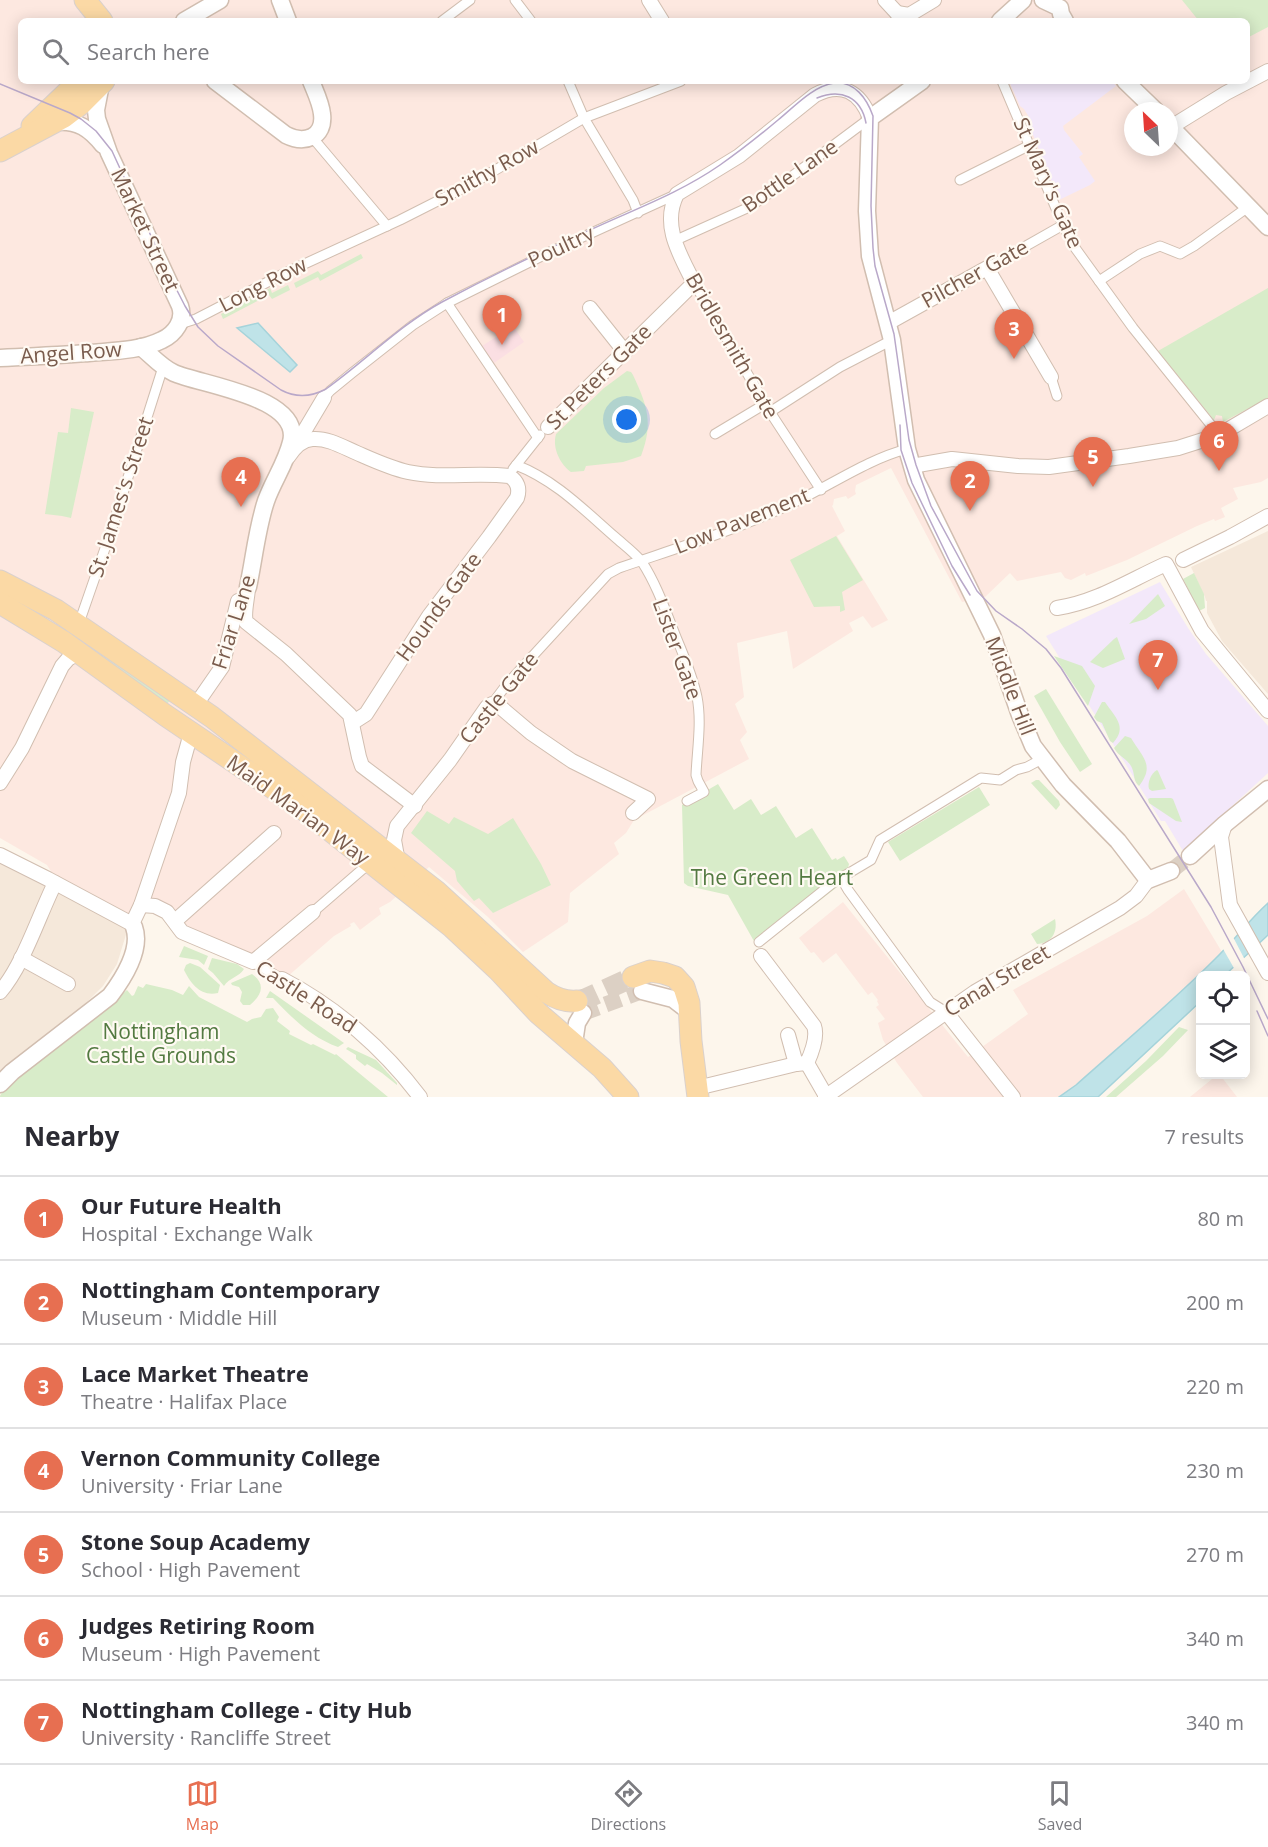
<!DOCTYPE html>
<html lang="en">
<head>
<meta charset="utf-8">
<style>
	:root { --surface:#fff; --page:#f2f2f3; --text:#2b2b33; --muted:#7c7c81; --line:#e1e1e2; --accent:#e76f51 }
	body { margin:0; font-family:"Open Sans",sans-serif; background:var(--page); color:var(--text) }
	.controls { position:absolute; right:18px; bottom:18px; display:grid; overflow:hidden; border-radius:9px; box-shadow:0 3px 15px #0003 }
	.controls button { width:54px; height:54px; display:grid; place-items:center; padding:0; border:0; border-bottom:2px solid var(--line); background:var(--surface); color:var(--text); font:30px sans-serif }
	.compass { position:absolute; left:1124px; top:102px; width:54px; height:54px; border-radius:50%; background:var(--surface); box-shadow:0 3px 15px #0003; rotate:335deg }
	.you { position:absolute; left:627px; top:420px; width:21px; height:21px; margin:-15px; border:4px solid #fff; border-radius:50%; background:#1a73e8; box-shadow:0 0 0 9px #1a73e833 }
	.badge { display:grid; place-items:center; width:39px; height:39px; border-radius:50%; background:var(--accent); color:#fff; font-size:20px; font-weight:700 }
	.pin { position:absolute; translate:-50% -50px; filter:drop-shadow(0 2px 3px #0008) }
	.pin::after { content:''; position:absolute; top:32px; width:21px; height:18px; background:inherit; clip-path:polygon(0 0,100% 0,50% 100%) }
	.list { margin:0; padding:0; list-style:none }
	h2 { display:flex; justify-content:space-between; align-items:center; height:78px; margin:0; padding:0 24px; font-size:26px }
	h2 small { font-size:20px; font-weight:400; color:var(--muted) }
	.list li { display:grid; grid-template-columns:39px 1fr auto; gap:18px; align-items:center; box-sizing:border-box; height:84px; padding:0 24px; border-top:2px solid var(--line) }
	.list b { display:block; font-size:22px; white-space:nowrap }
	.list p { margin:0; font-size:20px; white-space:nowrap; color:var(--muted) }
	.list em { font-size:20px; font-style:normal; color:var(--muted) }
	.icon { flex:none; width:33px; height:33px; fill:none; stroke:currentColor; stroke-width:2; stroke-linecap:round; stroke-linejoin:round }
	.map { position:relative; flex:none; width:1268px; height:1097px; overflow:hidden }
	.search { position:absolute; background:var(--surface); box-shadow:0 3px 15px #0003; left:18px; right:18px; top:18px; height:66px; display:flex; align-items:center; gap:15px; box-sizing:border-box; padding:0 21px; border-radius:9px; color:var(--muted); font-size:22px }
	.sheet { height:666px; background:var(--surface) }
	nav { display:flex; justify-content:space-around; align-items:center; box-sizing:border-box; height:84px; border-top:2px solid var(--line); background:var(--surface); font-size:16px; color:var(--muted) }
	nav a { display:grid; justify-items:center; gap:3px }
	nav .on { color:var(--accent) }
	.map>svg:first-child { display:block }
</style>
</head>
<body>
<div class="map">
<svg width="1268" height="1097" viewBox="0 0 1268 1097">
	<rect width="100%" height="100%" fill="#fdf6ec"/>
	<g fill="#f5e8da">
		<path d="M 1268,531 L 1268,694 L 1222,641 L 1207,613 L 1207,601 L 1206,601 L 1205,597 L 1191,567 Z"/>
		<path d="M 0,864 L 128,928 L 117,964 L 103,986 L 84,1005 L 94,1017 L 0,1094 Z"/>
	</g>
	<g fill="#fde8e0" fill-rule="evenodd">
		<path d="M 0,0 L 1268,0 L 1268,478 L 1261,482 L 1233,488 L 1238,499 L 1221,508 L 1225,517 L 1215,521 L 1214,519 L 1197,526 L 1127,560 L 1086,576 L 1085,573 L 1071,580 L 1065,578 L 1061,572 L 1017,581 L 1010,573 L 985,597 L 962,602 L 891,468 L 856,485 L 855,491 L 856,494 L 848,499 L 846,496 L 834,499 L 833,505 L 832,506 L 845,531 L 837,536 L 888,620 L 872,628 L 863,616 L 849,623 L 853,631 L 793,669 L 787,631 L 737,643 L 744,697 L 735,704 L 747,732 L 740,740 L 749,759 L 634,820 L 626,833 L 614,843 L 619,854 L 570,893 L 568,922 L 523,952 L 488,917 L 429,867 L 390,902 L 379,908 L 381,914 L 360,930 L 354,922 L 350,924 L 351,926 L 334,936 L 287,977 L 254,956 L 192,931 L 144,897 L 131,920 L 56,879 L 47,865 L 0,838 ZM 21,21 L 1247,21 L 1247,81 L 21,81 ZM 1133,111 L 1169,111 L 1169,147 L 1133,147 Z"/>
		<path d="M 1184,889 L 1222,952 L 1192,981 L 1082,1097 L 923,1097 L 897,1063 L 883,1040 L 878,1023 L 885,1019 L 876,1007 L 879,1005 L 877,1001 L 878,1000 L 872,992 L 868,995 L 836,953 L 823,963 L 814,952 L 811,953 L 799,938 L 843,902 L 968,1057 L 1028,1014 L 1013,990 L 1147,916 Z"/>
		<path d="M 1217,1075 L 1220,1075 L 1237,1097 L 1190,1097 Z"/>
	</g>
	<g fill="#f3e8fa">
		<path d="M 1009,81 L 1112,81 L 1116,86 L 1063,126 L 1064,130 L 1083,154 L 1079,157 L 1095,181 L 1090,185 L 1059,200 L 1030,127 L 1032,122 L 1024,109 L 1020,106 Z"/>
		<path d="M 1160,582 L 1188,628 L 1206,654 L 1268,726 L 1268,773 L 1183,851 L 1165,821 L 1161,821 L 1046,636 Z"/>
	</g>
	<path fill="#fbdfe3" d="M 513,326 L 524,342 L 494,363 L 482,346 Z"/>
	<g fill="#d8ecc9">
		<path d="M 1182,0 L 1268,0 L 1268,27 L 1247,38 L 1247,21 L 1199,21 Z"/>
		<path d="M 361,254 L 363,258 L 320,281 L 318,277 L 296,288 L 294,283 L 318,271 L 321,275 Z"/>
		<path d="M 288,285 L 290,290 L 272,299 L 269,295 L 223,319 L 221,314 L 270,288 L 272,293 Z"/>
		<path d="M 1268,288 L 1268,398 L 1223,422 L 1222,416 L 1216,415 L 1214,420 L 1158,351 Z"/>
		<path d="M 627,371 L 631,372 L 633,375 C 647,405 654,423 641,456 L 623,462 L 586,466 L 584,471 L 571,472 C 560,464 552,448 556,434 L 604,388 Z"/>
		<path d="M 71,408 L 94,412 L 71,518 L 62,516 L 45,514 L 58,432 L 68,433 Z"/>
		<path d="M 836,536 L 863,580 L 842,592 L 845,610 L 840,612 L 840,606 L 814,607 L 790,560 Z"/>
		<path d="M 1194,573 L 1204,594 L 1205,608 L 1199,611 L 1183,579 Z"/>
		<path d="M 1158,594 L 1165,606 L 1146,619 L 1129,624 Z"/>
		<path d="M 76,635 L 170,700 L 165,707 L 74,639 Z"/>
		<path d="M 1117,637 L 1125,659 L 1103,668 L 1090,662 L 1114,639 Z"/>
		<path d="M 1054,656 L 1082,666 L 1095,686 L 1088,706 Z"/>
		<path d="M 1046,689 L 1092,764 L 1080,772 L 1060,742 L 1034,696 Z"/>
		<path d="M 1102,702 L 1105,702 C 1115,717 1128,727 1113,743 L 1110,741 L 1102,723 L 1097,721 L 1094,717 Z"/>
		<path d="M 1125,736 L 1131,738 C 1143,758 1155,765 1139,786 C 1133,781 1135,775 1132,768 C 1128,759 1118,756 1114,748 Z"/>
		<path d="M 1157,770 L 1158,771 L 1166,789 L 1152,791 L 1149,789 C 1147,783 1151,773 1157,770 Z"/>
		<path d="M 1036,780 L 1039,780 L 1059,801 L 1060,805 L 1056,810 L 1031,783 Z"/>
		<path d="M 718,784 L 734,810 L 751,799 L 761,815 L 776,806 L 796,838 L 812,828 L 832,860 L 836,858 L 837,860 L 844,856 L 849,864 L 848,868 L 836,875 L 841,884 L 768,941 L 755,943 L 728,895 L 688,886 L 684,883 L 682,805 Z"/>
		<path d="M 979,787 L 990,805 L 900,861 L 888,842 Z"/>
		<path d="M 1150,798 L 1171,798 L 1173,799 L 1182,822 L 1176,821 L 1149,803 L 1148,799 Z"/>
		<path d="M 427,811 L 449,824 L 454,817 L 488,834 L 513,818 L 541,864 L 551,885 L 493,913 L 479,898 L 474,901 L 457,881 L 455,871 L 411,833 Z"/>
		<path d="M 1055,919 C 1058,933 1051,943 1037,944 L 1031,934 Z"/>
		<path d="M 184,946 L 208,956 L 204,965 L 198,960 L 179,957 Z"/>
		<path d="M 212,958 L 237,964 L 244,969 C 239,977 229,978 224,986 L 213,973 L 208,969 Z"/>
		<path d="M 190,963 L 200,967 L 220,985 L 218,993 C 201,997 191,984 184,970 L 186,965 Z"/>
		<path d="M 252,974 C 266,984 262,995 250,1005 L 243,1005 L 240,1001 L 242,992 L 239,987 L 232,985 L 231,983 Z"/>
		<path d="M 146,984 L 172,990 L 183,995 L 189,986 L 199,997 L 247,1022 L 252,1019 L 261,1017 L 266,1009 L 273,1008 L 279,1017 L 277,1021 L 290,1031 L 289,1034 L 311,1045 L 313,1044 L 335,1055 L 336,1054 L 388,1097 L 0,1097 C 3,1081 107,1007 127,990 L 132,996 L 134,995 L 138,986 L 143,988 Z"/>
		<path d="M 270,991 L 344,1043 L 338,1047 C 312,1038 291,1017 273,998 L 266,998 Z"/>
		<path d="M 1179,1027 L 1188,1030 L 1163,1056 L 1116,1097 L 1106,1097 L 1146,1061 Z"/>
		<path d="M 348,1047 L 376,1060 L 397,1083 L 397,1085 L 382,1073 L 367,1064 L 365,1066 L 356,1059 L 356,1055 L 346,1049 Z"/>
	</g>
	<g fill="#bfe3e8" stroke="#a5d3da" stroke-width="1.5">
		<path d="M 258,323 L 297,365 L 290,372 L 237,328 Z"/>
		<path d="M 1268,903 L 1268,935 L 1225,975 L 1200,975 L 1200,1002 L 1098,1097 L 1059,1097 L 1076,1085 C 1122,1044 1170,1004 1214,960 C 1233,942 1248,921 1268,903 Z"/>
	</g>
	<path fill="#fdf6ec" d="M 1232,935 L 1245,960 L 1235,970 L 1222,947 Z"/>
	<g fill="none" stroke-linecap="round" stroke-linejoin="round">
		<g stroke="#dcd0c4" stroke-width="16" stroke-dasharray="16 8" stroke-linecap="butt">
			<path d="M 1171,871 L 1190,856"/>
			<path d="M 583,1013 L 642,991"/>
		</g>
		<path stroke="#dcd0c4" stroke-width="21" stroke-dasharray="21 10" stroke-linecap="butt" d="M 577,1001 L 585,999 L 633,977"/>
		<defs>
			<g id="pedestrian">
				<path d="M 515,0 L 531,21"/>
				<path d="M 442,21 L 470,0"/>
				<path d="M 568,81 L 584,118 L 633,200 L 638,213"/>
				<path d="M 1002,81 L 1063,225 L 1073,245 L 1133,328 L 1219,435"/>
				<path d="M 312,137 L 387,226"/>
				<path d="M 960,180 L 1030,145"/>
				<path d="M 674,241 L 745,209 L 760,200 L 870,118"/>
				<path d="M 987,268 L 1063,225"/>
				<path d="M 1099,281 L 1140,254 L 1160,246 L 1180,254 L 1194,246 L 1248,207"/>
				<path d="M 694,283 L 770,412 L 821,490"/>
				<path d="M 447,303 L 538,438"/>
				<path d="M 180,324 L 196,319 L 287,272 L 400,220 L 475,182 L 584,118 L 681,81"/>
				<path d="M 1051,377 L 1057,396"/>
				<path d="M 324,398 L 330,391 L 352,373 L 413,325 L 447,303 L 552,251 L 677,194"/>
				<path d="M 770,412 L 840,367 L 892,340"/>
				<path d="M 715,434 L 765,404"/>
				<path d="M 516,465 C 555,480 584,510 615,537 C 624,545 635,553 642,562 C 657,585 666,612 676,637 C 684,656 693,677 697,697 C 702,722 697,750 696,775 L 698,781 L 704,792 L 687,801"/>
				<path d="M 513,469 L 540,435"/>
				<path d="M 78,626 L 110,534 L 163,367"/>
				<path d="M 492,704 L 507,684 L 608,574 L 619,568 C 677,548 736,530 791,504 C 828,487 868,459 907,449"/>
				<path d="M 841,878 L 848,890 L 930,1002 L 946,1012"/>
				<path d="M 313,912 L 365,867"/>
				<path d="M 759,942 L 834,882 L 871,860 L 880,840 L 981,778 L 1000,780 L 1016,770 L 1027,767 L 1042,759"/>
				<path d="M 253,962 L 282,979"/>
			</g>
			<g id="minor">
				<path d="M 649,0 L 662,21"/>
				<path d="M 885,0 L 897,13"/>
				<path d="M 897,13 L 909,15 L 934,0"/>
				<path d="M 1171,127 L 1226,93 L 1268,71"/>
				<path d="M 590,308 L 625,352"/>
				<path d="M 888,323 L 987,268 L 1051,377"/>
				<path d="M 548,427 L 694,283 C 680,255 661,225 677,194 L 739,156 L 815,95 C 842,81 860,92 870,118"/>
				<path d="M 296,445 L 324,398"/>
				<path d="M 288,457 C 294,448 302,439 313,439 C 328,438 343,447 357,453 C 373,460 390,468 408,472 C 442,479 475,472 509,476 C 518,481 520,489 517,498 L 489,537 L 429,616 L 366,714 L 352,723"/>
				<path d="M 912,466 L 952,459 L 1018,466 L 1049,467 L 1129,456 L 1178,448 L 1219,435 L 1268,406"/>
				<path d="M 1183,560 L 1230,537 L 1268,516"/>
				<path d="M 248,587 C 248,597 243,613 246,622 L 286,654 L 350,715 L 359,757 L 362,766 L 415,806"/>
				<path d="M 1057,608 C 1097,602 1130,580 1166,564 L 1202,631 L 1268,711"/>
				<path d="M 195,706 L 222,667 L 238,601"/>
				<path d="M 0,783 L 22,748 L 62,666 L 68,659 L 79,652"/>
				<path d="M 1225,824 L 1221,837 L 1230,905 L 1268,973"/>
				<path d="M 0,855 L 48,879 L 132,924 L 141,905 L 179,793 L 183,762 L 191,733"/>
				<path d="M 398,862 L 394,840 L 397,826 L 450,760 L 487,707 L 492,704 L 499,706 L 531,733 L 572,761 L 648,799 L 633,813"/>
				<path d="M 141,905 L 155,906 L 167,912 L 182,932 L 253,962 L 313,912"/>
				<path d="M 175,921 L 274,833"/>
				<path d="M 761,956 L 814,1026 C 818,1037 812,1052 807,1063"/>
				<path d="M 21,958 L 68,984"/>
				<path d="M 282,979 C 336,1007 384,1049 420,1097"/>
				<path d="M 0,992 C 23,966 39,915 55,883"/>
				<path d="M 946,1012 L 1013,1097"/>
				<path d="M 788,1035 L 796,1064"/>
				<path d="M 807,1063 L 826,1096"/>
				<path d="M 697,1088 L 796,1064 L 807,1063"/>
				<path d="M 825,1097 L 975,992 L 1120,908 L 1136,896 L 1148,880"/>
			</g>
			<g id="tertiary">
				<path d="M 280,0 L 288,21"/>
				<path d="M 1043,0 L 1060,8 L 1061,14 L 1065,21"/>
				<path d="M 184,21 L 220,0"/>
				<path d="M 1000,21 L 1023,0"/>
				<path d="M 215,81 L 286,135 C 304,144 325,138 322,114 C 321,103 315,91 311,81"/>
				<path d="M 922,81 L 870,118 L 867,211 L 870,256 L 892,340 L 907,449 L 916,480 L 992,635 L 1020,715 L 1033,746 L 1063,785 L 1118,841 L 1148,880 L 1171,871"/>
				<path d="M 1125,81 L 1156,111"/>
				<path d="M 56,122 C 78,120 90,129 103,145"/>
				<path d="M 1169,125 L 1268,227"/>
				<path d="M 141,347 C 152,356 161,367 174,373 C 201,385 303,397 291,442 C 286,463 273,481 266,501 C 257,528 254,559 248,587"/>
				<path d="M 0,358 C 30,357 59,355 89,353 C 113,351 140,351 162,340 C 175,334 185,320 180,306 L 109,153 L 97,119 L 96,110 L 101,84"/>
				<path d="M 1190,856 L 1225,824 L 1268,789"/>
				<path d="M 642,991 L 673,999 L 690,1012"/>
				<path d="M 574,1043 L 577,1023 L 583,1013"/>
				<path d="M 0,1084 L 12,1072 L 110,996 C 123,979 142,949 134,927"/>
			</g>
			<g id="primary">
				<path d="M 85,0 L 102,21"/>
				<path d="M 32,126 L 79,81"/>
				<path d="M 0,151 L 64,117 L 81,104 L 104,81"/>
				<path d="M 0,581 L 56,610 L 212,717 L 436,891 L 546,992 C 555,998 566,1002 577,1001"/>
				<path d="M 0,603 L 64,642 L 165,715 L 298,805 L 452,927 L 498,970 L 538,1013 L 602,1068 L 628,1097"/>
				<path d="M 633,977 L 650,971 L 663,973 L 675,977 L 684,987 L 689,1003 L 691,1041 L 698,1097"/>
			</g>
		</defs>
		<use href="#pedestrian" stroke="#d1beb0" stroke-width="11"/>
		<use href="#minor" stroke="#d1beb0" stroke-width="16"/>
		<use href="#tertiary" stroke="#d1beb0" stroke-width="19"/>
		<use href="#primary" stroke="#dad1cd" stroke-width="23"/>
		<use href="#pedestrian" stroke="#fff" stroke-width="9"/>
		<use href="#minor" stroke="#fff" stroke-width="14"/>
		<use href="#tertiary" stroke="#fff" stroke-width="16"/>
		<use href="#primary" stroke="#fbd9a5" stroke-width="21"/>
		<g stroke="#b9a8c9" stroke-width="1.5">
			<path d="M 0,84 L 70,113 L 81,119 L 96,131 L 112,151 L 168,273 L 185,306 L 198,327 L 218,346 L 281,390 C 296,398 311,397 326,389 C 365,361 400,325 442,302 C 491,276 540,252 590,230 C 635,209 678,194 720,165 C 740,151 759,136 778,120 C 794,107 813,86 834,83 C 855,81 867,99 873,116 L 871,206 L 873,248 L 875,266 L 894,334 L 909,440 L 916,465 L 931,506 L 977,591 L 996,611 L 1022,629 L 1046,649 L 1061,668 L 1211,907 L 1243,967 L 1268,1019"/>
			<path d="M 817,98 C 841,88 861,97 866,123"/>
			<path d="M 900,425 L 901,450 L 912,483 L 952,566 L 970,595"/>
			<path d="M 1257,1011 L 1268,1036"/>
		</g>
	</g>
	<g text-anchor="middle" stroke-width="4.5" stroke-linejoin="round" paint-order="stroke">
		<g font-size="21" fill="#7a5c4d" stroke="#fffaf3">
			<text transform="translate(487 173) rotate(-29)" y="7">Smithy Row</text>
			<text transform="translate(790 176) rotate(-35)" y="7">Bottle Lane</text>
			<text transform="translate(1048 183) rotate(66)" y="7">St Mary's Gate</text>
			<text transform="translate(145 230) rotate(65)" y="7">Market Street</text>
			<text transform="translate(561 247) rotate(-25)" y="7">Poultry</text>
			<text transform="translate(975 274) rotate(-29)" y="7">Pilcher Gate</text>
			<text transform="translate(263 285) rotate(-27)" y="7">Long Row</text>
			<text transform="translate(732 346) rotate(60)" y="7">Bridlesmith Gate</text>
			<text transform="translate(71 353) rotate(-4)" y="7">Angel Row</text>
			<text transform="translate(599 377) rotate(-45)" y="7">St Peters Gate</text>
			<text transform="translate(121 497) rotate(-72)" y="7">St. James's Street</text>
			<text transform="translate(742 521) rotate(-22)" y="7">Low Pavement</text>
			<text transform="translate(439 607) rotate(-54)" y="7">Hounds Gate</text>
			<text transform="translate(234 622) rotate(-72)" y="7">Friar Lane</text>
			<text transform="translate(677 649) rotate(70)" y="7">Lister Gate</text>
			<text transform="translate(1010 686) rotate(69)" y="7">Middle Hill</text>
			<text transform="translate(499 698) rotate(-51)" y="7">Castle Gate</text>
			<text transform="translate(298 810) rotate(36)" y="7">Maid Marian Way</text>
			<text transform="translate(997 981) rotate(-31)" y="7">Canal Street</text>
			<text transform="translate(306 997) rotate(33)" y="7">Castle Road</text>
		</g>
		<g font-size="21" fill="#537a41" stroke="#fffaf3">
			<text x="772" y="885">The Green Heart</text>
			<text x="161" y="1039">Nottingham<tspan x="161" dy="24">Castle Grounds</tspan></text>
		</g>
	</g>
</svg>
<div class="controls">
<button><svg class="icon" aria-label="locate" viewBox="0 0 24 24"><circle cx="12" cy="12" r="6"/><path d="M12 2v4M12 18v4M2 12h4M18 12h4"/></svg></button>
<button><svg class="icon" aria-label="layers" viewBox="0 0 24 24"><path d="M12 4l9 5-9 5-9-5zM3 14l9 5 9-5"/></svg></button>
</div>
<svg class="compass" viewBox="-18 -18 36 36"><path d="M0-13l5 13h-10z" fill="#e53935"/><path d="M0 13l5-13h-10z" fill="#7c7c81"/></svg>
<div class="you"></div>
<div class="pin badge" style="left:502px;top:345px">1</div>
<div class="pin badge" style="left:970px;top:511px">2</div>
<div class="pin badge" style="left:1014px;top:359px">3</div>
<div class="pin badge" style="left:241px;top:507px">4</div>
<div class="pin badge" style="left:1093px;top:487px">5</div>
<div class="pin badge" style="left:1219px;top:471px">6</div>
<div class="pin badge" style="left:1158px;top:690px">7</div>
<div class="search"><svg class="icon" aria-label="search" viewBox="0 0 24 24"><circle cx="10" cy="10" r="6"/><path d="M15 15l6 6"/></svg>Search here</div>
</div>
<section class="sheet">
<h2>Nearby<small>7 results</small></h2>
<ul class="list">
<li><span class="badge">1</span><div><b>Our Future Health</b><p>Hospital · Exchange Walk</p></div><em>80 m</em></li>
<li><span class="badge">2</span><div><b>Nottingham Contemporary</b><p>Museum · Middle Hill</p></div><em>200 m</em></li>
<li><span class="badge">3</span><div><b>Lace Market Theatre</b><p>Theatre · Halifax Place</p></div><em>220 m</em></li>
<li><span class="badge">4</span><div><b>Vernon Community College</b><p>University · Friar Lane</p></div><em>230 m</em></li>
<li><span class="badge">5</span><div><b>Stone Soup Academy</b><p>School · High Pavement</p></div><em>270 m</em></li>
<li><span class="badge">6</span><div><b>Judges Retiring Room</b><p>Museum · High Pavement</p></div><em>340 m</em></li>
<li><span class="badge">7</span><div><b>Nottingham College - City Hub</b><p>University · Rancliffe Street</p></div><em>340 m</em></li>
</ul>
</section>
<nav>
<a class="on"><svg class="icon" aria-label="map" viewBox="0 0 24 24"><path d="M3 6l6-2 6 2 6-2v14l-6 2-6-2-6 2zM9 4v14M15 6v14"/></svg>Map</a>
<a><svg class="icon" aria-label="directions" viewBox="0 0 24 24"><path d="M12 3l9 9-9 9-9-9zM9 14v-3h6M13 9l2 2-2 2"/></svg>Directions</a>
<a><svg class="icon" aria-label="saved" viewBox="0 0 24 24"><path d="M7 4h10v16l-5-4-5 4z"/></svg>Saved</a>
</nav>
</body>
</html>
